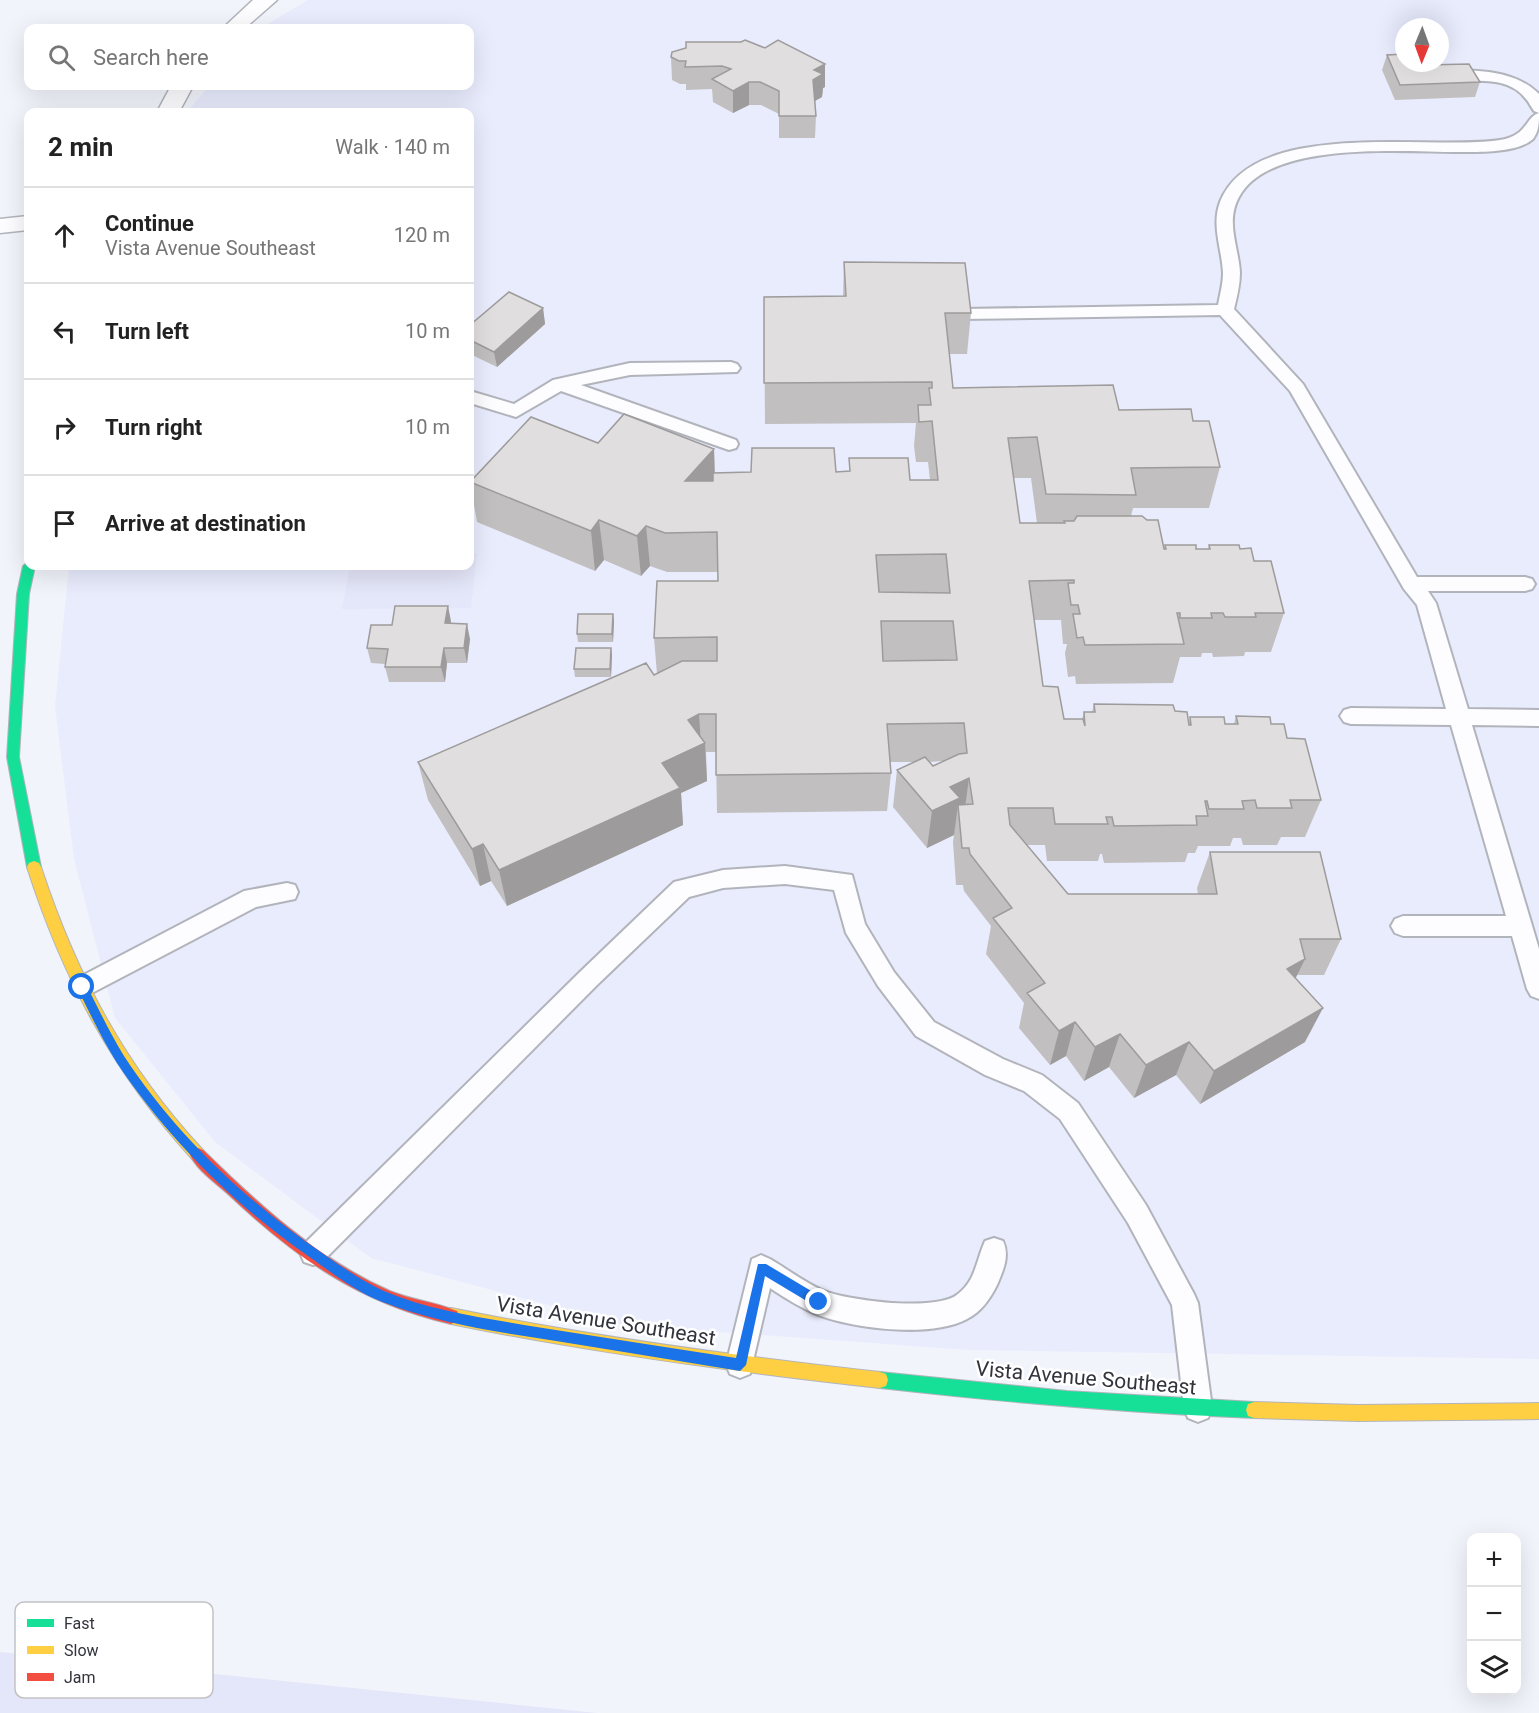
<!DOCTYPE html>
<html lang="en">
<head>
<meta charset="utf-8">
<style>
	:root { --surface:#fff; --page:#f2f2f2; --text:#222; --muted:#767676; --line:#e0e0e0 }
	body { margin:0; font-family:Roboto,sans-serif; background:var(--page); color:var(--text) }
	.controls { position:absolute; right:18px; bottom:18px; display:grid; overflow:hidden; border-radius:12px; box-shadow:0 6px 24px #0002 }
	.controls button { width:54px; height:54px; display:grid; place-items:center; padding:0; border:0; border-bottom:2px solid var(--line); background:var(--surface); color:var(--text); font:30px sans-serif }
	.compass { position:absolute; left:1395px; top:18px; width:54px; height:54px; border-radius:50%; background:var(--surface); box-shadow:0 6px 24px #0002; rotate:181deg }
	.stop { position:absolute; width:18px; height:18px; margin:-14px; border:4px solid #1a73e8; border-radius:50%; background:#fff }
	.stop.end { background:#1a73e8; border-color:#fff; box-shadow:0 2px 6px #0008 }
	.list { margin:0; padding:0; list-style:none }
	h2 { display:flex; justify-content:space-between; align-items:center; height:78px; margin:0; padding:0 24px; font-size:26px }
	h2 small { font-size:20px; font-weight:400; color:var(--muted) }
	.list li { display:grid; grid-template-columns:39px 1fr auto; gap:18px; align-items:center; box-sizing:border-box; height:96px; padding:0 24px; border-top:2px solid var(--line) }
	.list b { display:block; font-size:22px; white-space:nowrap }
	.list p { margin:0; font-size:20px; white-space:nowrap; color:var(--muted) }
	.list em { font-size:20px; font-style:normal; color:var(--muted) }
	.icon { flex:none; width:33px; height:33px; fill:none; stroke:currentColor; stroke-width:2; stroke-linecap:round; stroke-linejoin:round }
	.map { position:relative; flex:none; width:1539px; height:1713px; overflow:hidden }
	.search { position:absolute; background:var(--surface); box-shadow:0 6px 24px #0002; left:24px; top:24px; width:450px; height:66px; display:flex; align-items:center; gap:15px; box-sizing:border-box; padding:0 21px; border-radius:12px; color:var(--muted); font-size:22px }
	.panel { position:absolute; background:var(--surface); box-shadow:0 6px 24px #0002; left:24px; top:108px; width:450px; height:462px; border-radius:12px }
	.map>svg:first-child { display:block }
</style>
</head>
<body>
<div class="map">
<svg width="1539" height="1713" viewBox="0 0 1539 1713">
	<rect width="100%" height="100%" fill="#f2f4fc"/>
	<path fill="#e9ecfd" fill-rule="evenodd" d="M 308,0 L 1539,0 L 1539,1359 L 967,1350 L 625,1325 L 371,1258 L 215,1142 L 115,1018 L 74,859 L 55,707 L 69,566 L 470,566 L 470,112 L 189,112 L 191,107 L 209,86 L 470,86 L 470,28 L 261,28 ZM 1404,27 L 1440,27 L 1440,63 L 1404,63 Z"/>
	<g fill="#e4e6f9">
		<path d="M 470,553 L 477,553 L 471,608 L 342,609 L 350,566 L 470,566 Z"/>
		<path d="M 0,1652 L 597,1713 L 0,1713 Z"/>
	</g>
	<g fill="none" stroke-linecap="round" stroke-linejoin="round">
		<defs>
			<g id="lane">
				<path d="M 1445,70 C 1477,70 1515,70 1539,94 L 1539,113 L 1534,111 C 1531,107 1529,102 1526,99 C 1506,72 1467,85 1440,78 L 1437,75 Z"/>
				<path d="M 1539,113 C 1539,123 1539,131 1533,139 C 1518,153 1478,152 1458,152 C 1402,152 1269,140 1239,197 C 1225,222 1239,248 1240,273 C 1240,285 1237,297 1234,309 L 1303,384 L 1417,577 L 1525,577 L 1532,579 L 1535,584 L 1532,589 L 1525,591 L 1428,591 L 1436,603 L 1468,709 L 1539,710 L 1539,726 L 1472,725 L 1539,949 L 1539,999 L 1531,996 L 1527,989 L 1512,936 L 1403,936 L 1395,933 L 1391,926 L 1395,919 L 1403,916 L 1506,916 L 1451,725 L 1351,724 L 1344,722 L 1340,716 L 1344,710 L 1351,708 L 1446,709 L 1417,605 L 1404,589 L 1290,391 L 1220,315 L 962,319 L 956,318 L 953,314 L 956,310 L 962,309 L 1218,305 C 1220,294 1223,284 1223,273 C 1222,249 1211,226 1220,202 C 1254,117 1429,151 1500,140 C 1528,136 1525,117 1539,113 Z"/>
				<path d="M 731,362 L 737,364 L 740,368 L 737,372 L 630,375 L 581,385 L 736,440 L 738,444 L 736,448 L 729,450 L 561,391 L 516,417 L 470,403 L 470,391 L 514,404 L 553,380 L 630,363 Z"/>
				<path d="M 785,866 L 852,875 L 865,924 L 894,972 L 934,1022 L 1003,1059 L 1042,1075 L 1078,1103 L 1146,1205 L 1194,1294 L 1198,1303 L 1212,1408 L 1208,1418 L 1198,1422 L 1188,1418 L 1184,1408 L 1172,1305 L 1128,1223 L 1060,1119 L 1024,1091 L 985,1075 L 916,1036 L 878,986 L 846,933 L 834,890 L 785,884 L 723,888 L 689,897 L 597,985 L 322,1262 L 313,1265 L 304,1262 L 300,1253 L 304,1244 L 581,971 L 674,882 L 723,870 Z"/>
				<path d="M 287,883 L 295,885 L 298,892 L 295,899 L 256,907 L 90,994 L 82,997 L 74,994 L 70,987 L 74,980 L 244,891 Z"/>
				<path d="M 994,1238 L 1003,1241 C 1010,1256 1003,1271 997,1285 C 990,1299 981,1312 967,1319 C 932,1338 855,1329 818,1315 C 801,1308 785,1298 770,1288 L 750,1374 L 740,1378 L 730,1374 L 726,1365 L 752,1259 L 761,1255 L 770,1259 C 787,1269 804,1282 822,1290 C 847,1301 938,1312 958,1294 C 976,1280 976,1261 985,1241 Z"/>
			</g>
			<g id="street">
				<path d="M 253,0 L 277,0 L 245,28 L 223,28 Z"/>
				<path d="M 171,86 L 193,86 L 179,112 L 157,112 Z"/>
				<path d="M 28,216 L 28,230 L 0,233 L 0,219 Z"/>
			</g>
			<g id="fast">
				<path d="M 28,562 L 28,566 L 35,566 L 29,594 L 19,757 L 41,867 L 39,871 L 29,871 L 27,867 L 7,757 L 17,594 L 23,566 Z"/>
				<path d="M 880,1372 L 1067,1391 L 1254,1402 L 1260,1404 L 1262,1410 L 1260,1416 L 1254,1418 C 1129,1413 1004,1402 880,1388 L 874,1386 L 872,1380 L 874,1374 Z"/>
			</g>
			<g id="slow">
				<path d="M 34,861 L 39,863 L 41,867 C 77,976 125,1066 203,1150 L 206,1155 L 203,1160 L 198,1162 L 193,1160 C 113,1073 63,979 27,867 L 29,863 Z"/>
				<path d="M 451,1308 C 593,1337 736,1356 880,1372 L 886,1374 L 888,1380 L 886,1386 L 880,1388 C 736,1372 593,1353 451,1324 L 445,1321 L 443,1316 L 445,1311 Z"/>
				<path d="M 1254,1402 L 1358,1405 L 1539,1403 L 1539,1419 L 1358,1421 L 1254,1418 L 1248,1416 L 1246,1410 L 1248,1404 Z"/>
			</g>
			<path id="jam" d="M 198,1148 L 203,1150 C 258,1204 319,1260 390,1291 C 412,1300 435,1302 457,1311 L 459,1316 L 457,1321 L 451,1324 C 359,1303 296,1258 228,1194 C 216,1183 197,1170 190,1155 L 193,1150 Z"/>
		</defs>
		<use href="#lane" stroke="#b2b4bc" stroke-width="4"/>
		<use href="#street" stroke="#b2b4bc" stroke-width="3"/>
		<use href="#fast" stroke="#b2b4bc" stroke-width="2"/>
		<use href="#slow" stroke="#b2b4bc" stroke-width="2"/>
		<use href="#jam" stroke="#b2b4bc" stroke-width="2"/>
		<use href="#lane" fill="#fdfdff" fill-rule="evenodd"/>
		<use href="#street" fill="#fdfdff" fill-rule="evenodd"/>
		<use href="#fast" fill="#16e098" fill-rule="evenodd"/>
		<use href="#slow" fill="#ffcf43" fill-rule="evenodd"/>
		<use href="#jam" fill="#f24e42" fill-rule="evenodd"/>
	</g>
	<g fill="#c1bfbf" fill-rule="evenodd">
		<path d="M 765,48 L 825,64 L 825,87 L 823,88 L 822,97 L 815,101 L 816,116 L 815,138 L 779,138 L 779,114 L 761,105 L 749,105 L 733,113 L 713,102 L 712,89 L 686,90 L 686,84 L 680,84 L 672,80 L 671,57 Z"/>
		<path d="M 1387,55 L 1480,82 L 1475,97 L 1395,100 L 1382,70 Z"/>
		<path d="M 844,262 L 971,313 L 967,354 L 949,354 L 953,388 L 1119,410 L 1193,421 L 1220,467 L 1209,508 L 1133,508 L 1131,516 L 1164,549 L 1165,545 L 1196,549 L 1208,549 L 1209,545 L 1240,549 L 1254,561 L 1284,613 L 1271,652 L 1245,652 L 1244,656 L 1213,657 L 1212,653 L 1202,653 L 1201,657 L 1180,657 L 1173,683 L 1076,684 L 1075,676 L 1068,677 L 1065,653 L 1067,644 L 1063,644 L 1061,620 L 1034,620 L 1043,686 L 1064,719 L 1082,719 L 1084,712 L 1092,712 L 1094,704 L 1175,711 L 1189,722 L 1190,717 L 1225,724 L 1234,724 L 1236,716 L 1271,724 L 1287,738 L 1321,800 L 1305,837 L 1281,837 L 1277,845 L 1243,845 L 1241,838 L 1233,838 L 1230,846 L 1198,846 L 1195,853 L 1188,853 L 1185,862 L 1104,863 L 1102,854 L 1100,854 L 1098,861 L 1047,861 L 1045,845 L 1027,845 L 1068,894 L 1198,894 L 1197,888 L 1210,852 L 1341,939 L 1324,975 L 1297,975 L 1295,978 L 1305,1042 L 1200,1104 L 1176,1075 L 1134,1098 L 1109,1067 L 1084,1081 L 1066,1056 L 1050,1065 L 1019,1028 L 1024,1003 L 986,954 L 991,926 L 964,891 L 963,885 L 956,885 L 953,842 L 954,835 L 927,848 L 893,807 L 897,770 L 915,762 L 890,762 L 891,773 L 887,811 L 717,813 L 716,752 L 706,752 L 707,781 L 681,793 L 683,825 L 507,906 L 491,881 L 480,886 L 428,800 L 418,762 L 657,674 L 654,638 L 718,581 L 718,572 L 667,572 L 650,566 L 641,576 L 604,560 L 595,571 L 477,522 L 470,482 L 598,443 L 714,449 L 715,473 L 849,471 L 849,458 L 910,480 L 930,480 L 928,462 L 916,462 L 914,446 L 916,423 L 765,424 L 764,297 L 843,296 ZM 1013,478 L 1031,478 L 1037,523 L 1020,523 ZM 883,660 L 948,660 L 883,661 ZM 943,761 L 933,766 L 929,762 Z"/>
		<path d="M 543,308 L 545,324 L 497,367 L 470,354 L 470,325 Z"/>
		<path d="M 613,614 L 614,622 L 613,642 L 578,642 L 577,634 Z"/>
		<path d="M 451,621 L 451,624 L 470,639 L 467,663 L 447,663 L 445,682 L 389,682 L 385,667 L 385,664 L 371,663 L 367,648 L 392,625 Z"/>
		<path d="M 611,648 L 612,655 L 611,677 L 575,677 L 574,669 Z"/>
	</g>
	<g fill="#9d9b9b">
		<path d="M 825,64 L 825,87 L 823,88 L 822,97 L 813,102 L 814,70 Z"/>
		<path d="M 749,82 L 749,105 L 733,113 L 733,91 Z"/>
		<path d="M 543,308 L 545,324 L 497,367 L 494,352 Z"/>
		<path d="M 714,449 L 715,489 L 685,481 Z"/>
		<path d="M 599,520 L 604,560 L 595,571 L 591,531 Z"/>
		<path d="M 646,526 L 650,566 L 641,576 L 637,536 Z"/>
		<path d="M 448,606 L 451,621 L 449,639 L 445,623 Z"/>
		<path d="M 613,614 L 614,622 L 613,642 L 612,634 Z"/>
		<path d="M 467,624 L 470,639 L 467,663 L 464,648 Z"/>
		<path d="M 444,648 L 447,663 L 445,682 L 441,667 Z"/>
		<path d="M 611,648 L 612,655 L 611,677 L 610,669 Z"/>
		<path d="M 699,714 L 701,745 L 705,743 L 707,781 L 681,793 L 683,825 L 507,906 L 499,870 L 662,763 L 688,720 Z"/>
		<path d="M 969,778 L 964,815 L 958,805 L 954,835 L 927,848 L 932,811 L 950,787 Z"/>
		<path d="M 483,844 L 491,881 L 480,886 L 472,849 Z"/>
		<path d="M 1305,959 L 1288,994 L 1287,969 Z"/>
		<path d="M 1323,1008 L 1305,1042 L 1200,1104 L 1214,1071 Z"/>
		<path d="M 1075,1022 L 1066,1056 L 1050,1065 L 1059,1031 Z"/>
		<path d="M 1120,1034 L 1109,1067 L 1084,1081 L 1095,1047 Z"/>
		<path d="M 1189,1042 L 1176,1075 L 1134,1098 L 1146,1065 Z"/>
	</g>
	<g fill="#e0dede" stroke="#9d9b9b" stroke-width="1.5" fill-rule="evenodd">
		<path d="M 745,40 L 765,48 L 778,40 L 825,64 L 814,70 L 823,74 L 813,80 L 816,116 L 779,116 L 779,91 L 760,82 L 749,82 L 733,91 L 712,79 L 731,69 L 722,66 L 685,67 L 686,61 L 679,61 L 671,57 L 672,52 L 686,48 L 686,42 L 741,42 Z"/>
		<path d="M 1404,54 L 1404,63 L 1423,63 L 1424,65 L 1469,64 L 1480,82 L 1400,85 L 1387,55 Z"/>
		<path d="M 844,262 L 965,263 L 971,313 L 945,313 L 953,388 L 1113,385 L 1119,410 L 1191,409 L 1193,421 L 1209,421 L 1220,467 L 1131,468 L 1136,495 L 1046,494 L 1037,437 L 1008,438 L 1020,523 L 1065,523 L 1064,521 L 1074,521 L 1077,516 L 1142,516 L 1147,520 L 1158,520 L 1164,549 L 1166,549 L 1165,545 L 1196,545 L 1196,549 L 1210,549 L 1209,545 L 1239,545 L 1240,549 L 1251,548 L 1254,561 L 1271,561 L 1284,613 L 1255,613 L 1256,617 L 1225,617 L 1223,613 L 1211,613 L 1212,618 L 1180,618 L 1180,613 L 1177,613 L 1184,644 L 1085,645 L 1083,637 L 1077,638 L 1073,614 L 1080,614 L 1078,605 L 1071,605 L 1068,583 L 1074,583 L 1074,580 L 1029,581 L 1043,686 L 1058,687 L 1064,719 L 1083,719 L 1085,726 L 1084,712 L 1095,712 L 1094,704 L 1173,705 L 1175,711 L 1187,712 L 1189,725 L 1191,725 L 1190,717 L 1224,717 L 1225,724 L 1238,724 L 1236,716 L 1270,717 L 1271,724 L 1284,724 L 1287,738 L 1305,739 L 1321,800 L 1290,800 L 1292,808 L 1257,808 L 1255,800 L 1242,801 L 1244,809 L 1209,809 L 1207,801 L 1205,801 L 1208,816 L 1196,816 L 1197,825 L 1114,826 L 1112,817 L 1106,817 L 1108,824 L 1055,824 L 1053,808 L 1008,808 L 1010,825 L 1068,894 L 1217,894 L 1210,852 L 1320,852 L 1341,939 L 1300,939 L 1305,959 L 1287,969 L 1323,1008 L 1214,1071 L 1189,1042 L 1146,1065 L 1120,1034 L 1095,1047 L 1075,1022 L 1059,1031 L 1027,993 L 1045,983 L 993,918 L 1012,908 L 970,854 L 969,848 L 962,848 L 958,805 L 973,804 L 969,778 L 950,787 L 960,798 L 932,811 L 897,770 L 925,757 L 933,766 L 959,754 L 967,753 L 964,723 L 887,724 L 891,773 L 716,775 L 716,714 L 699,714 L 688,720 L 705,743 L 662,763 L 680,788 L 499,870 L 483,844 L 472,849 L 418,762 L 646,663 L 654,675 L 682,661 L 717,661 L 717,637 L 654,638 L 657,581 L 718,581 L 717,532 L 665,533 L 646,526 L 637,536 L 599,520 L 591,531 L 470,482 L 531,417 L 598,443 L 624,414 L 714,449 L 685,481 L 713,481 L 713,473 L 751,472 L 752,448 L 834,448 L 836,472 L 850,471 L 849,458 L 908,458 L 910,480 L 938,480 L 932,421 L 919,422 L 918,405 L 931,405 L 929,388 L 932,388 L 932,382 L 764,383 L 764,297 L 846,296 ZM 946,554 L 950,593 L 879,592 L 876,555 ZM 881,621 L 953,621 L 957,660 L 883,661 Z"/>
		<path d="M 509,292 L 543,308 L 494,352 L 470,340 L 470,325 Z"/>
		<path d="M 395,606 L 448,606 L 445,623 L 467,624 L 464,648 L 444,648 L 441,667 L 385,667 L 388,649 L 367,648 L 371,625 L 392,625 Z"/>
		<path d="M 578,614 L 613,614 L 612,634 L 577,634 Z"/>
		<path d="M 576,648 L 611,648 L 610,669 L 574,669 Z"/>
	</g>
	<path fill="#1a73e8" d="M 82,983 L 86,984 C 98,1008 110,1033 124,1056 C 175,1134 246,1201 322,1253 C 342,1267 362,1281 384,1291 C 433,1312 491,1319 543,1328 C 607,1338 671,1348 736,1358 L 758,1264 L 766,1264 L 823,1298 L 823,1306 L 815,1306 L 765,1276 L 746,1365 L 740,1371 C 679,1361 618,1351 556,1341 C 497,1332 436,1323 380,1301 C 355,1291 332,1273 311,1258 C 235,1206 168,1139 117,1063 C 102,1039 89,1012 77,987 Z"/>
	<g text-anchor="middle" stroke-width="5" stroke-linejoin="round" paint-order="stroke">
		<g font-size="21" fill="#32333c" stroke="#fff">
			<text transform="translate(606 1321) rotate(9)" y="7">Vista Avenue Southeast</text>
			<text transform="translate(1086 1378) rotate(5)" y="7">Vista Avenue Southeast</text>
		</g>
	</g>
	<rect x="15" y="1602" width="198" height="96" rx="9" fill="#fff" stroke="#c2c2c4" stroke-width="1.5"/>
	<rect x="27" y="1619" width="27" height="8" fill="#16e098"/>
	<rect x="27" y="1646" width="27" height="8" fill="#ffcf43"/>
	<rect x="27" y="1673" width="27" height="8" fill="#f24e42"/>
	<g font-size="16" fill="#32333c">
		<text x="64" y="1629">Fast</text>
		<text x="64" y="1656">Slow</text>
		<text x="64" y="1683">Jam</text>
	</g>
</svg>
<div class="controls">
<button>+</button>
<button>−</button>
<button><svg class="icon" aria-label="layers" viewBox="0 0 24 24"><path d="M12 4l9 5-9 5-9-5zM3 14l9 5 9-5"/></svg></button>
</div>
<svg class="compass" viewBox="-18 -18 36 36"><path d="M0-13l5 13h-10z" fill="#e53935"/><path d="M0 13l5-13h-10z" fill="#767676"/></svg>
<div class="stop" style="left:82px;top:987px"></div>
<div class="stop end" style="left:819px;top:1302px"></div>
<div class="search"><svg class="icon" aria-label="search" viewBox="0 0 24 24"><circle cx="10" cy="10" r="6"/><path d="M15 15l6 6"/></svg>Search here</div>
<section class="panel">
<h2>2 min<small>Walk · 140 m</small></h2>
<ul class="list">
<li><svg class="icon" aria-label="ahead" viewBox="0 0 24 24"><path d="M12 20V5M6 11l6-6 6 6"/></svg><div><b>Continue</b><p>Vista Avenue Southeast</p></div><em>120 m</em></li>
<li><svg class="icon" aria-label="left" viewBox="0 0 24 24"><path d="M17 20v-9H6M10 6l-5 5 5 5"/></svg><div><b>Turn left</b></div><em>10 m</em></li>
<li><svg class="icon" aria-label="right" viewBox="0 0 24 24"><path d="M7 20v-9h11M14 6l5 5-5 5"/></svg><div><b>Turn right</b></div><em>10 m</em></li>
<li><svg class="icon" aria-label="arrive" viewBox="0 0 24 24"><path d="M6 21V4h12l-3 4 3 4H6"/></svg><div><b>Arrive at destination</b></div></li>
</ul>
</section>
</div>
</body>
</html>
